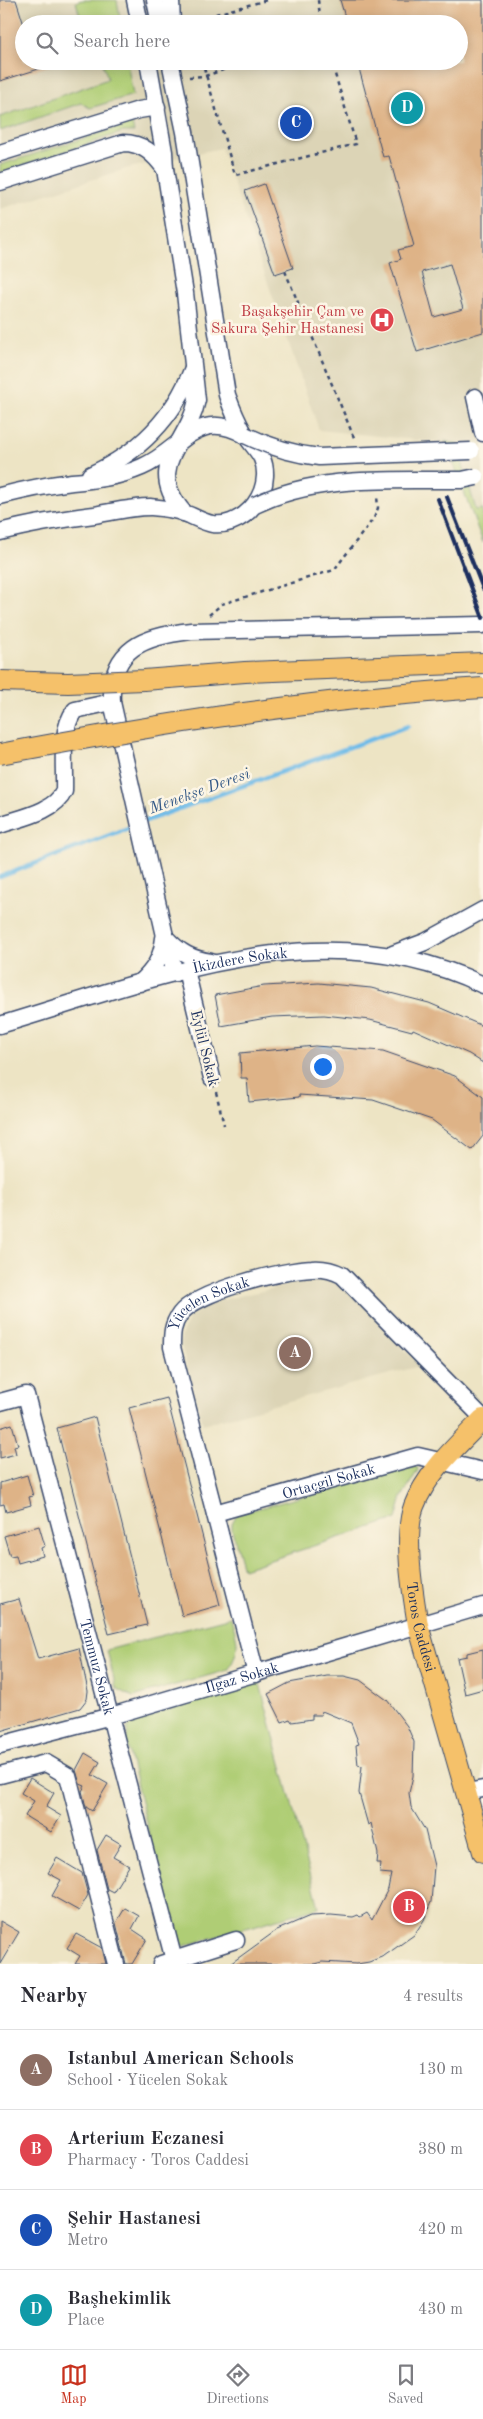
<!DOCTYPE html>
<html lang="en">
<head>
<meta charset="utf-8">
<style>
	:root { --surface:#fff; --page:#f2f2f3; --text:#2b2b33; --muted:#7c7c81; --line:#e1e1e2; --accent:#c8321e }
	body { margin:0; font-family:"Old Standard TT",serif; background:var(--page); color:var(--text) }
	.you { position:absolute; left:322px; top:1066px; width:18px; height:18px; margin:-12px; border:4px solid #fff; border-radius:50%; background:#1a73e8; box-shadow:0 0 0 8px #1a73e833 }
	.badge { display:grid; place-items:center; width:32px; height:32px; border-radius:50%; background:var(--accent); color:#fff; font-size:16px; font-weight:700 }
	.pin { position:absolute; translate:-50% -50%; border:2px solid #fff; box-shadow:0 1px 5px #0006 }
	.list { margin:0; padding:0; list-style:none }
	h2 { display:flex; justify-content:space-between; align-items:center; height:65px; margin:0; padding:0 20px; font-size:21px }
	h2 small { font-size:16px; font-weight:400; color:var(--muted) }
	.list li { display:grid; grid-template-columns:32px 1fr auto; gap:15px; align-items:center; box-sizing:border-box; height:80px; padding:0 20px; border-top:1px solid var(--line) }
	.list b { display:block; font-size:19px; white-space:nowrap }
	.list p { margin:0; font-size:16px; white-space:nowrap; color:var(--muted) }
	.list em { font-size:16px; font-style:normal; color:var(--muted) }
	.icon { flex:none; width:28px; height:28px; fill:none; stroke:currentColor; stroke-width:2; stroke-linecap:round; stroke-linejoin:round }
	.map { position:relative; flex:none; width:483px; height:1964px; overflow:hidden }
	.search { position:absolute; background:var(--surface); box-shadow:0 2px 12px #0003; left:15px; right:15px; top:15px; height:55px; display:flex; align-items:center; gap:12px; box-sizing:border-box; padding:0 18px; border-radius:28px; color:var(--muted); font-size:19px }
	.sheet { height:385px; background:var(--surface) }
	nav { display:flex; justify-content:space-around; align-items:center; box-sizing:border-box; height:70px; border-top:1px solid var(--line); background:var(--surface); font-size:14px; color:var(--muted) }
	nav a { display:grid; justify-items:center; gap:2px }
	nav .on { color:var(--accent) }
	.map>svg:first-child { display:block }
</style>
</head>
<body>
<div class="map">
<svg width="483" height="1964" viewBox="0 0 483 1964">
	<rect width="100%" height="100%" fill="#fcf5e5"/>
	<filter id="ink" filterUnits="userSpaceOnUse"><feTurbulence type="fractalNoise" baseFrequency=".02" numOctaves="2"/><feDisplacementMap in="SourceGraphic" scale="10" xChannelSelector="R" yChannelSelector="G"/><feConvolveMatrix kernelMatrix="1 2 1 2 8 2 1 2 1" color-interpolation-filters="sRGB"/></filter>
	<filter id="wash" filterUnits="userSpaceOnUse"><feTurbulence type="fractalNoise" baseFrequency=".0096" numOctaves="4" result="noise"/><feDisplacementMap in="SourceGraphic" scale="20" xChannelSelector="R" yChannelSelector="G"/><feGaussianBlur stdDeviation="1.12" result="paint"/><feColorMatrix in="noise" values="0 0 0 0 0 0 0 0 0 0 0 0 0 0 0 0 0 1.4 0 .05"/><feComposite in="paint" operator="in"/></filter>
	<g filter="url(#wash)">
		<rect width="100%" height="100%" fill="#ede4c4"/>
		<g fill="#dcd4b6" fill-rule="evenodd">
			<path d="M 0,0 L 483,0 L 483,525 L 476,510 L 457,444 L 319,430 L 221,148 L 129,168 L 0,209 ZM 24,24 L 459,24 L 459,61 L 24,61 Z"/>
			<path d="M 319,1278 L 337,1283 L 356,1299 L 420,1366 L 203,1424 L 181,1346 L 181,1336 L 190,1317 L 213,1302 Z"/>
		</g>
		<g fill="#afcd74" stroke="#657e69">
			<path d="M 82,0 L 117,0 L 121,24 L 82,24 L 76,2 Z"/>
			<path d="M 102,61 L 127,61 L 133,95 L 90,108 L 81,103 L 0,131 L 0,117 L 108,79 Z"/>
			<path d="M 132,123 L 134,132 L 123,132 L 0,173 L 0,165 Z"/>
			<path d="M 445,441 L 457,444 L 476,510 L 483,509 L 483,543 Z"/>
			<path d="M 413,1467 L 417,1467 L 418,1470 L 402,1497 L 396,1519 L 243,1569 L 232,1530 L 232,1523 L 237,1514 Z"/>
			<path d="M 231,1617 C 237,1641 242,1647 228,1670 L 133,1697 L 116,1688 L 107,1650 Z"/>
			<path d="M 259,1680 L 319,1907 L 177,1948 L 126,1741 L 128,1728 L 134,1721 Z"/>
		</g>
		<g fill="none" stroke-linecap="round" stroke-linejoin="round">
			<g stroke="#6ebbe8" stroke-width="4.5">
				<path d="M 143,822 L 408,726"/>
				<path d="M 0,877 L 136,825"/>
			</g>
		</g>
		<g id="blocks">
			<g fill="#deb387" fill-rule="evenodd">
				<path d="M 0,0 L 16,0 L 24,25 L 24,61 L 54,61 L 55,64 L 0,81 Z"/>
				<path d="M 340,0 L 483,0 L 483,332 L 417,352 L 390,263 L 401,259 L 398,250 L 414,246 L 389,156 L 383,157 L 357,61 L 459,61 L 459,24 L 347,24 ZM 450,264 L 463,309 L 434,317 L 422,272 Z"/>
				<path d="M 264,184 L 293,268 L 275,274 L 245,191 Z"/>
				<path d="M 319,983 L 371,988 L 429,1003 L 478,1024 L 483,1026 L 483,1063 L 469,1054 L 413,1029 L 412,1031 L 370,1020 L 324,1015 L 272,1017 L 221,1026 L 215,995 L 264,986 Z"/>
				<path d="M 315,1046 L 383,1051 L 455,1076 L 483,1097 L 483,1136 L 472,1150 L 432,1120 L 373,1100 L 299,1095 L 299,1097 L 249,1102 L 247,1078 L 241,1078 L 240,1053 Z"/>
				<path d="M 167,1398 L 220,1605 L 182,1616 L 129,1408 Z"/>
				<path d="M 95,1417 L 147,1625 L 109,1634 L 57,1428 Z"/>
				<path d="M 12,1424 L 18,1445 L 14,1446 L 16,1454 L 0,1458 L 0,1428 Z"/>
				<path d="M 27,1475 L 33,1496 L 29,1497 L 31,1505 L 6,1512 L 4,1504 L 0,1505 L 0,1483 Z"/>
				<path d="M 39,1526 L 45,1546 L 41,1548 L 43,1556 L 18,1563 L 16,1555 L 10,1556 L 4,1536 Z"/>
				<path d="M 19,1599 L 38,1659 L 79,1648 L 88,1691 L 87,1699 L 80,1708 L 0,1731 L 0,1604 Z"/>
				<path d="M 483,1649 L 483,1689 L 465,1694 L 457,1658 L 467,1656 L 467,1653 Z"/>
				<path d="M 327,1676 L 344,1676 L 360,1680 L 387,1700 L 407,1726 L 414,1742 L 413,1776 L 409,1793 L 411,1807 L 425,1830 L 434,1866 L 431,1902 L 424,1920 L 414,1935 L 384,1956 L 369,1962 L 357,1964 L 322,1962 L 314,1964 L 230,1964 L 277,1930 L 310,1916 L 331,1915 L 353,1917 L 358,1915 L 360,1917 L 367,1913 L 372,1920 L 388,1889 L 391,1874 L 380,1873 L 381,1863 L 377,1863 L 378,1854 L 371,1823 L 368,1825 L 359,1793 L 362,1766 L 358,1765 L 356,1745 L 359,1744 L 351,1723 L 322,1711 L 321,1715 L 312,1715 L 312,1719 L 292,1722 L 290,1719 L 282,1722 L 268,1694 L 289,1683 Z"/>
				<path d="M 85,1753 L 100,1762 L 92,1775 L 108,1784 L 92,1811 L 86,1807 L 82,1791 L 85,1786 L 80,1784 L 76,1770 Z"/>
				<path d="M 30,1778 L 54,1793 L 46,1807 L 61,1816 L 51,1832 L 25,1816 L 34,1801 L 21,1793 Z"/>
				<path d="M 106,1835 L 121,1844 L 113,1857 L 129,1866 L 113,1892 L 107,1889 L 97,1850 Z"/>
				<path d="M 57,1858 L 82,1873 L 88,1895 L 79,1911 L 52,1896 L 61,1880 L 48,1873 Z"/>
				<path d="M 125,1908 L 139,1916 L 132,1929 L 147,1939 L 132,1964 L 126,1964 L 116,1923 Z"/>
				<path d="M 0,1921 L 19,1932 L 0,1964 Z"/>
				<path d="M 76,1934 L 102,1948 L 106,1964 L 75,1964 L 80,1956 L 67,1948 Z"/>
			</g>
		</g>
	</g>
	<g filter="url(#ink)">
		<use href="#blocks" fill-opacity="0" stroke="#3a4a6d" stroke-width="1"/>
		<g fill="none" stroke-linecap="round" stroke-linejoin="round">
			<defs>
				<g id="minor">
					<path d="M 135,0 L 140,24"/>
					<path d="M 155,0 L 160,24"/>
					<path d="M 171,0 L 172,24"/>
					<path d="M 148,61 L 164,152 L 165,169 L 185,293 L 197,400 C 188,446 143,465 184,513"/>
					<path d="M 0,153 L 139,110 L 157,107"/>
					<path d="M 0,182 L 123,143 C 143,143 154,154 165,169"/>
					<path d="M 475,397 L 483,433"/>
					<path d="M 90,475 C 139,453 173,419 193,368"/>
					<path d="M 0,496 C 23,490 48,485 72,482 C 96,480 119,477 142,467 C 182,450 196,407 245,435"/>
					<path d="M 0,532 C 31,524 62,519 94,515 C 112,512 132,507 150,507 C 161,508 174,509 184,513 C 201,519 211,529 231,522 C 250,515 264,497 265,476 C 266,455 254,449 244,433 C 237,421 232,409 227,395 L 185,132 L 170,61"/>
					<path d="M 0,825 C 20,818 55,812 64,791 C 65,766 59,731 75,710 L 112,702"/>
					<path d="M 166,938 C 180,953 192,959 211,962"/>
					<path d="M 393,954 L 425,942 L 483,910"/>
					<path d="M 186,970 L 212,1078"/>
					<path d="M 175,973 L 165,936 L 112,702 C 109,648 145,636 191,631 L 483,625"/>
					<path d="M 140,983 C 154,970 162,958 164,938"/>
					<path id="s1" d="M 0,1025 C 158,978 323,908 483,985"/>
					<path id="s2" d="M 0,1402 L 26,1395 L 175,1964"/>
					<path id="s3" d="M 215,1513 L 418,1456 L 483,1471"/>
					<path id="s4" d="M 256,1674 L 172,1347 C 172,1334 172,1325 180,1314 C 197,1291 283,1270 312,1269 C 323,1268 332,1270 342,1275 L 483,1418"/>
					<path id="s5" d="M 0,1745 L 111,1716 L 483,1606"/>
					<path d="M 0,1775 L 46,1763 L 68,1776 L 116,1964"/>
					<path d="M 467,1792 L 483,1789"/>
					<path d="M 161,1964 L 236,1940"/>
				</g>
				<g id="major">
					<path id="s6" d="M 483,1419 C 458,1445 427,1472 414,1506 C 403,1535 413,1595 418,1625 L 483,1852"/>
				</g>
			</defs>
			<use href="#minor" stroke="#3a4a6d" stroke-width="19"/>
			<use href="#major" stroke="#3a4a6d" stroke-width="22"/>
			<g stroke="#3a4a6d" stroke-width="2.5" stroke-dasharray="4 4" stroke-linecap="butt">
				<path d="M 318,0 L 321,24"/>
				<path d="M 269,16 L 272,24"/>
				<path d="M 204,24 L 212,15 L 267,0"/>
				<path d="M 202,61 L 235,175 L 356,144 L 331,61"/>
				<path d="M 189,77 L 205,76 L 250,61"/>
				<path d="M 285,271 L 355,440"/>
				<path d="M 209,615 L 222,604 L 334,570 L 374,518 L 378,508 L 377,496"/>
				<path d="M 216,1092 L 224,1125"/>
			</g>
			<use href="#minor" stroke="#fff" stroke-width="16"/>
			<use href="#major" stroke="#f5c16b" stroke-width="20"/>
			<g stroke="#1b2f5e" stroke-width="4">
				<path d="M 447,497 L 483,589"/>
				<path d="M 438,499 L 483,618"/>
			</g>
			<defs>
				<g id="minor-bridge">
					<path d="M 245,435 C 270,447 292,454 319,457 L 471,451"/>
					<path d="M 255,505 C 319,474 393,481 462,480 L 476,477"/>
				</g>
				<g id="major-bridge">
					<path d="M 0,681 L 68,683 L 144,680 L 245,672 L 483,663"/>
					<path d="M 0,754 C 159,724 321,698 483,688"/>
				</g>
			</defs>
			<use href="#minor-bridge" stroke="#3a4a6d" stroke-width="19" stroke-linecap="butt"/>
			<use href="#major-bridge" stroke="#3a4a6d" stroke-width="22" stroke-linecap="butt"/>
			<use href="#minor-bridge" stroke="#fff" stroke-width="16"/>
			<use href="#major-bridge" stroke="#f5c16b" stroke-width="20"/>
		</g>
	</g>
	<defs>
		<symbol id="hospital-disc" viewBox="-11 -11 22 22"><circle r="9.5" fill="#e0444e" stroke="#fcf5e5"/><path d="M-5-5h3v3.5h4V-5h3V5h-3V1.5h-4V5h-3Z" fill="#fff"/></symbol>
	</defs>
	<g fill-rule="evenodd">
		<use href="#hospital-disc" x="368" y="306" width="28" height="28"/>
	</g>
	<g text-anchor="middle" stroke-width="5" stroke-linejoin="round" paint-order="stroke">
		<g font-size="15" fill="#be3a42" stroke="#fcf5e5" text-anchor="end">
			<text x="364" y="316">Başakşehir Çam ve<tspan x="364" dy="17">Sakura Şehir Hastanesi</tspan></text>
		</g>
		<g font-size="15" fill="#1b2f5e" stroke="#fcf5e5">
			<text dy="5" stroke="none"><textPath href="#s1" startOffset="249">İkizdere Sokak</textPath></text>
			<text transform="translate(205 1048) rotate(76)" y="5">Eylül Sokak</text>
			<text dy="5" stroke="none"><textPath href="#s4" startOffset="402">Yücelen Sokak</textPath></text>
			<text dy="5" stroke="none"><textPath href="#s3" startOffset="118">Ortaçgil Sokak</textPath></text>
			<text dy="5" stroke="none"><textPath href="#s6" startOffset="234">Toros Caddesi</textPath></text>
			<text dy="5" stroke="none"><textPath href="#s2" startOffset="308">Temmuz Sokak</textPath></text>
			<text dy="5" stroke="none"><textPath href="#s5" startOffset="251">Ilgaz Sokak</textPath></text>
		</g>
		<g font-size="16" font-style="italic" fill="#345987" stroke="#fcf5e5">
			<text transform="translate(199 790) rotate(-20)" y="6">Menekşe Deresi</text>
		</g>
	</g>
</svg>
<div class="you"></div>
<div class="pin badge" style="left:295px;top:1353px;background:#8d6e63">A</div>
<div class="pin badge" style="left:409px;top:1907px;background:#e0444e">B</div>
<div class="pin badge" style="left:296px;top:123px;background:#1a4fb4">C</div>
<div class="pin badge" style="left:407px;top:108px;background:#0f9aa8">D</div>
<div class="search"><svg class="icon" aria-label="search" viewBox="0 0 24 24"><circle cx="10" cy="10" r="6"/><path d="M15 15l6 6"/></svg>Search here</div>
</div>
<section class="sheet">
<h2>Nearby<small>4 results</small></h2>
<ul class="list">
<li><span class="badge" style="background:#8d6e63">A</span><div><b>Istanbul American Schools</b><p>School · Yücelen Sokak</p></div><em>130 m</em></li>
<li><span class="badge" style="background:#e0444e">B</span><div><b>Arterium Eczanesi</b><p>Pharmacy · Toros Caddesi</p></div><em>380 m</em></li>
<li><span class="badge" style="background:#1a4fb4">C</span><div><b>Şehir Hastanesi</b><p>Metro</p></div><em>420 m</em></li>
<li><span class="badge" style="background:#0f9aa8">D</span><div><b>Başhekimlik</b><p>Place</p></div><em>430 m</em></li>
</ul>
</section>
<nav>
<a class="on"><svg class="icon" aria-label="map" viewBox="0 0 24 24"><path d="M3 6l6-2 6 2 6-2v14l-6 2-6-2-6 2zM9 4v14M15 6v14"/></svg>Map</a>
<a><svg class="icon" aria-label="directions" viewBox="0 0 24 24"><path d="M12 3l9 9-9 9-9-9zM9 14v-3h6M13 9l2 2-2 2"/></svg>Directions</a>
<a><svg class="icon" aria-label="saved" viewBox="0 0 24 24"><path d="M7 4h10v16l-5-4-5 4z"/></svg>Saved</a>
</nav>
</body>
</html>
